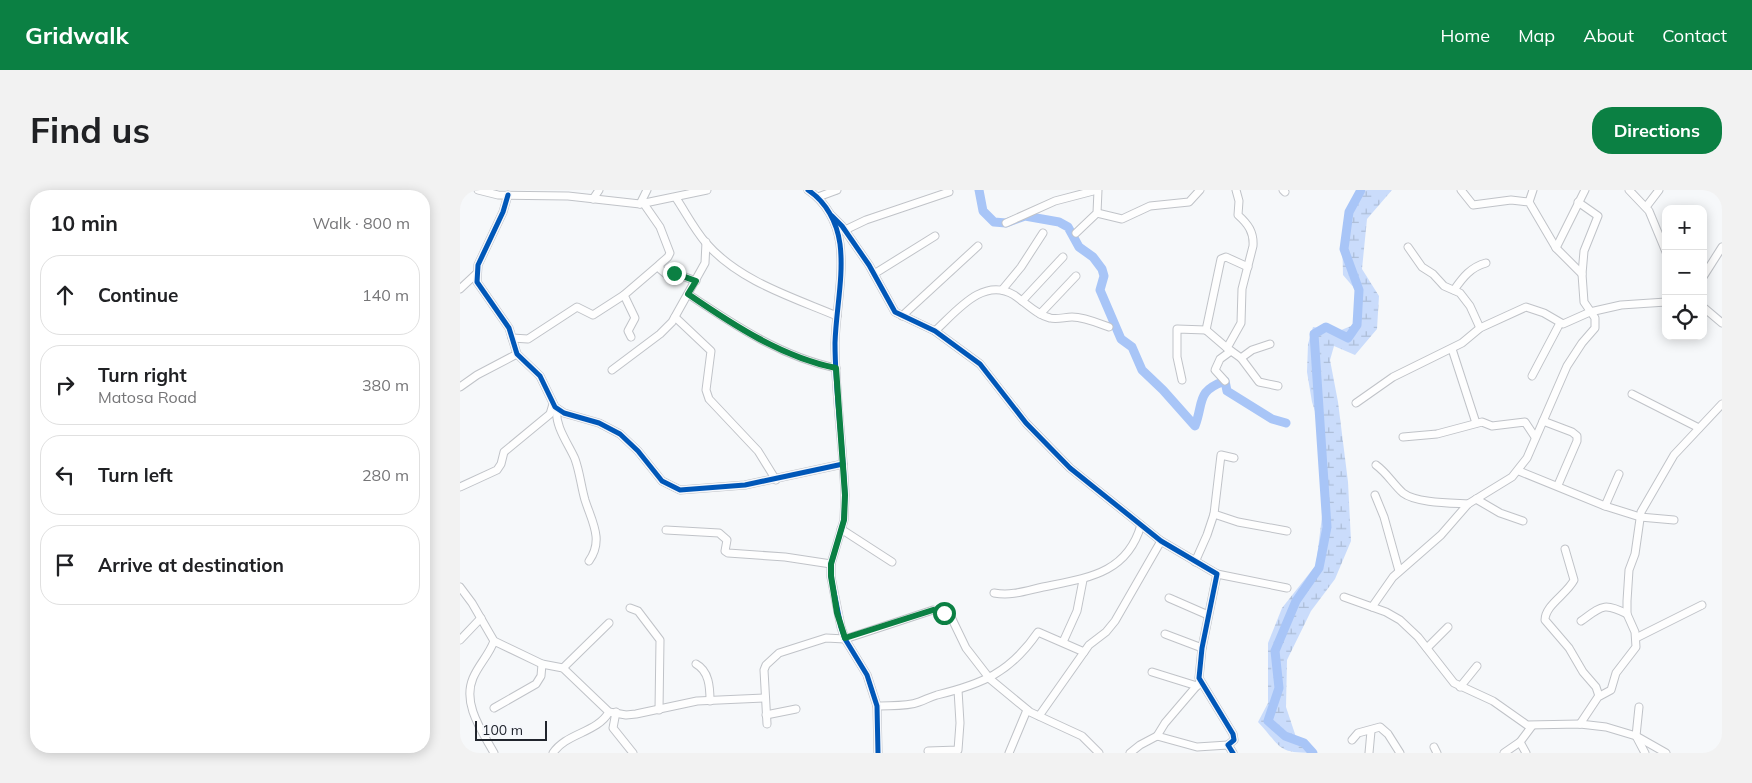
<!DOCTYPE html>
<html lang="en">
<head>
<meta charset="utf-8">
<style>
	:root { --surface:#fff; --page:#f2f2f2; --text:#202124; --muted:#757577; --line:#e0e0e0; --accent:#0b8043 }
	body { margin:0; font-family:Mulish,sans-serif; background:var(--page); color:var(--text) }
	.controls { position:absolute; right:15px; top:15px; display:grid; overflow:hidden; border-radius:10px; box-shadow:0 2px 12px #0003 }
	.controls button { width:45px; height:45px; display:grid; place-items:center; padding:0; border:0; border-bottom:1px solid var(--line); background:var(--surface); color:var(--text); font:25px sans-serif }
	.scale { position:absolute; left:15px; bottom:12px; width:72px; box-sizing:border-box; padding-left:5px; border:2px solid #21252d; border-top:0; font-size:14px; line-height:18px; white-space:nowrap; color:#21252d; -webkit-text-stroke:4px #f5f7fb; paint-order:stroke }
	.stop { position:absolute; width:15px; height:15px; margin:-11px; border:4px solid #0b8043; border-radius:50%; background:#fff }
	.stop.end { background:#0b8043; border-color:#fff; box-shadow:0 1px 5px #0008 }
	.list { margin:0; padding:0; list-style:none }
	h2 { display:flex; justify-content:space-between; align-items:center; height:65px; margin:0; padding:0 20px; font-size:21px }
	h2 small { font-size:16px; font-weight:400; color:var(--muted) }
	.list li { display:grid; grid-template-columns:32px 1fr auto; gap:15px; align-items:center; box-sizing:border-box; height:80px; margin:0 10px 10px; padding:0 10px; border:1px solid var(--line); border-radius:20px }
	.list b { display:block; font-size:19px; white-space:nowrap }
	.list p { margin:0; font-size:16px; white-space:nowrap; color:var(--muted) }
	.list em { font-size:16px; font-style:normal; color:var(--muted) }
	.icon { flex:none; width:28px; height:28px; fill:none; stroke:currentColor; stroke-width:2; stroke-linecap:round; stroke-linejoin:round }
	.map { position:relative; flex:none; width:1262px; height:563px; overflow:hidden; border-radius:20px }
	header { display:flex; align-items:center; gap:30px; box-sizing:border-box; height:70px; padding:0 25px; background:var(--accent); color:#fff }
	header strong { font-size:24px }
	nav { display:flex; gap:28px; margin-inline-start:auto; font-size:18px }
	.intro { display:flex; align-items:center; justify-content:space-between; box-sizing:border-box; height:120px; padding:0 30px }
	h1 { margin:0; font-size:35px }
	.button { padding:12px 22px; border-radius:20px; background:var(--accent); color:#fff; font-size:18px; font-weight:700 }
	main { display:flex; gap:30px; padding:0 30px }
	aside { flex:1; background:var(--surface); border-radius:20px; box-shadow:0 2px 12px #0003 }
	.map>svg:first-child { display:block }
</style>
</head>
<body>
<header>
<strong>Gridwalk</strong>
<nav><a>Home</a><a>Map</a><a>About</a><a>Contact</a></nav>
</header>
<div class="intro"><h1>Find us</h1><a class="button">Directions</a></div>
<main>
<aside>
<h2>10 min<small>Walk · 800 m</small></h2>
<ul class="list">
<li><svg class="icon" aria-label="ahead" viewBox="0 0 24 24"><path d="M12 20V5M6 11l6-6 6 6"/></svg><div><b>Continue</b></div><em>140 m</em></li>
<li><svg class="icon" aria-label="right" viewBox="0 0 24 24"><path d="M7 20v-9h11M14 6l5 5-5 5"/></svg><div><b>Turn right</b><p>Matosa Road</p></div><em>380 m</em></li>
<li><svg class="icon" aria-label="left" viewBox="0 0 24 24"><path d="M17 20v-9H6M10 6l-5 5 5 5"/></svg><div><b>Turn left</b></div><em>280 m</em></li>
<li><svg class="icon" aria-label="arrive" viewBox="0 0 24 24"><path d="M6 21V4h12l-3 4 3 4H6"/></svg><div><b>Arrive at destination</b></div></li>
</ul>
</aside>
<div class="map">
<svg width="1262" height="563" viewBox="0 0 1262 563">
	<defs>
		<pattern id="wetland-marsh" width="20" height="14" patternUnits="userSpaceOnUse" patternTransform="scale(1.25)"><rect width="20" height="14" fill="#cadcfb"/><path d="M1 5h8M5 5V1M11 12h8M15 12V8" fill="none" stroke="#adbdd7"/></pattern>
	</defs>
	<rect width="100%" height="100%" fill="#f6f8fa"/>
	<path fill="url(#wetland-marsh)" d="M 906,0 L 932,0 L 907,29 L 902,79 L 919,106 L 917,139 L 895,165 L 874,156 L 870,170 L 878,212 L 888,292 L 891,351 L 875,389 L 851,421 L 827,470 L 826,517 L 836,547 L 856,563 C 816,563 823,559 798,532 L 808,513 L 808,453 L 822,418 L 856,375 L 865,302 L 862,243 L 852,212 L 847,182 L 848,154 L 853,137 L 879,141 L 898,133 L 895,99 L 883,85 L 882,41 Z"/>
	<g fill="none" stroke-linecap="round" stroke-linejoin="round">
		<g stroke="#a8c5f7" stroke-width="9">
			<path d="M 519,0 L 523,21 L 534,32 L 546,33 L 565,26 L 599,32 L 608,37 L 619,57 L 633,67 L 642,79 L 644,86 L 640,100 L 661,149 L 672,157 L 682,180 L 703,200 L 735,236 C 744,212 736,201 765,191 L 767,201 L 812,229 L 826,233"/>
			<path d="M 853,563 L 844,553 L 825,546 L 808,531 L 819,498 L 815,461 L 836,411 L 859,378 L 867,337 L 854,144 L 866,137 L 888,148 L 897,135 L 899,100 L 884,59 L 889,22 L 901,0"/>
		</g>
		<defs>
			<g id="minor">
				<path d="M 18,0 L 38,5 L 108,6 L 180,14 L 247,0"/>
				<path d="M 348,0 C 366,12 377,32 380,54 C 384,86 376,120 375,153 C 375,203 383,254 385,305 L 384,330 L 371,374 L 371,387 L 381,437 L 385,449 L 407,485 L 417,516 L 418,563"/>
				<path d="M 776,0 L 779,11 L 778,25 C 788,34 794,42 793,56 L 782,99 L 781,133 L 767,158 L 781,168 L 792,160 L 810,154"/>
				<path d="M 823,0 L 825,2"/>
				<path d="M 1001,0 L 1013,15 L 1051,10 L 1069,12 L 1096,58 L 1122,84"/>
				<path d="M 1169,0 L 1189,21 L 1206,62"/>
				<path d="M 48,5 L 43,22 L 18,75 L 17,92 L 49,138 L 57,164 L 80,186 L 95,217 L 104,223 L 139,233 L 160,244 L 178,261 L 202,291 L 220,300 L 285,295 L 383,274"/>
				<path d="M 358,7 L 377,0"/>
				<path d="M 216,8 C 226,23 234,39 246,53 C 279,91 332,107 377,126"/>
				<path d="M 133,9 L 139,0"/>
				<path d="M 1069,12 L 1073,0"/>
				<path d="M 180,14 L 187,0"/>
				<path d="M 184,14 L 200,37 L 210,63 L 208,67 L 200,74 L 200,79 L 206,84 L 214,83 L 236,91"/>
				<path d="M 1186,17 L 1199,0"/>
				<path d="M 637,23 L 662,29 L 690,16 L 729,12 L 740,0"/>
				<path d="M 372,26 L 382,36 L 409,75 L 435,122 L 475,141 L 520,174 L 566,233 L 610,278 L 701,351 L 757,384 L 742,458 L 739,488 L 773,544 L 774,550 L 768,555 L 773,563"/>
				<path d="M 546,33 L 595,11 L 637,0"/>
				<path d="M 385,40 L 406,30 L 489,2"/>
				<path d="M 616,43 L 637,23 L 638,0"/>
				<path d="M 948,57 L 962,77 L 973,84 L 984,96 L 1000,103 L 1010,116 L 1020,138"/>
				<path d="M 1096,58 L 1125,0"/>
				<path d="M 414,84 L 475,46"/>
				<path d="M 1243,87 L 1262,57"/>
				<path d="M 0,99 L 16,84"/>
				<path d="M 542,100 L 561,77 L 583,43"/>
				<path d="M 994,100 C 1003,87 1011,77 1026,73"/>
				<path d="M 228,104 C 274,135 322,167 376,178"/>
				<path d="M 562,111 L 603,67"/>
				<path d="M 1243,117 L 1262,133"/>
				<path d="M 580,124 L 616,86"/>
				<path d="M 442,126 L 518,56"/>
				<path d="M 215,127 L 251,161 L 246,200 L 249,209 L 298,261 L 316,290"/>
				<path d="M 746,140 L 761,69 L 766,67 L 788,77"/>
				<path d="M 746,140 L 767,158"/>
				<path d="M 475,141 C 496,122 523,86 554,105 C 566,113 577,125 590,128 C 597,130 605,127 612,127 C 624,127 638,133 649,137"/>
				<path d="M 171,147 L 168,141 L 175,128 L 164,105 L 199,75"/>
				<path d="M 52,148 L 68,149 L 117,117 L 133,125 L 164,105"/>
				<path d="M 992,159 L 1016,233"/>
				<path d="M 781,168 L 799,192 L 818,196"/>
				<path d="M 152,180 L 200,144 L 212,132 L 245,73 L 246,52"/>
				<path d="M 1072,186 L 1100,133"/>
				<path d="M 722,190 L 717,167 L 717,139 L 746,140"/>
				<path d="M 765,191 L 755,180 L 760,169 L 771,161"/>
				<path d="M 0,197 L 17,185 L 57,164"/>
				<path d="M 1172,204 L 1239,238"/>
				<path d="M 896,213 L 933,187 L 1002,153 L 1020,138 L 1066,117 L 1084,123 L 1103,134 L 1130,122 L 1161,115 L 1206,112"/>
				<path d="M 97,219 C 94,235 109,255 115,269 C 120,283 121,296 125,310 C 132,332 144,350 129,371"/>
				<path d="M 1083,231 L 1112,242 L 1117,246 L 1117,251 L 1098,295"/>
				<path d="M 943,247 L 977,244 L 1022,232 L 1032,236 L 1065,232 L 1075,247"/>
				<path d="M 916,275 C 927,283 933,294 943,303 C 956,313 991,313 1008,314"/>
				<path d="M 1059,281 L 1145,316 L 1180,327 L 1214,330"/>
				<path d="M 0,297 L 37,280 L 41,274 L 44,262 L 90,224 L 93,214"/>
				<path d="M 915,305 L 924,327 L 939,381"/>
				<path d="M 1016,309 L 1040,323 L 1063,331"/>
				<path d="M 1145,316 L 1159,284"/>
				<path d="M 754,324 L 778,332 L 827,341"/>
				<path d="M 381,339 L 432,372"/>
				<path d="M 206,340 L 259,343 L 267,350 L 265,361 L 268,363 L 325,367 L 371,374"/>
				<path d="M 1105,359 L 1114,390 C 1107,404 1085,415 1085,430 L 1109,458 L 1123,482 L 1136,497 L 1139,506"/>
				<path d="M 735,372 L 747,345 L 754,324 L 761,265 L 774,268"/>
				<path d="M 757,384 L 827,398"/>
				<path d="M 0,397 L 12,413 L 34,451 L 82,474 L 103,478 L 149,522 L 166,525 L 176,524 L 237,511 L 305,508"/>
				<path d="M 534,403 C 552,406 565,401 583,397 C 627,388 667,384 681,335"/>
				<path d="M 884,407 L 926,422 L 940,430 L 958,447 L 994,493 L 1033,511 L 1067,535 L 1120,534 L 1146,537 L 1176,546 L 1206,563"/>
				<path d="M 709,408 L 748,425"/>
				<path d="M 912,417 L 933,387 L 981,345 L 1008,314 L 1052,287 L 1067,268 L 1107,176 L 1122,153 L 1135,138 L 1135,128 L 1124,112 L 1122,84 L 1124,61 L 1138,26 L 1118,12"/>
				<path d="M 170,418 L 178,421 L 200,450 L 199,520"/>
				<path d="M 1121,431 C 1142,416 1144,412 1167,424"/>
				<path d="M 705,444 L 742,458"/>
				<path d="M 1176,448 L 1242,415"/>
				<path d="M 0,450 L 21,428"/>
				<path d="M 603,452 L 617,421 L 623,390"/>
				<path d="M 967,458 L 988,437"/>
				<path d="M 236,474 C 249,481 250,497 250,511"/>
				<path d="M 103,478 L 149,433"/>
				<path d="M 692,482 L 737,496"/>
				<path d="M 1000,497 L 1017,476"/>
				<path d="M 417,516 C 430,515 446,517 459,512 C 465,510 470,507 477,505 C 522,494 550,483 578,442 L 624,462"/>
				<path d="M 1179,517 L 1176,546 L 1185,563"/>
				<path d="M 34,518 L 76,494 L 81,486 L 82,474"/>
				<path d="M 156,522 L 153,538 L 173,563"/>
				<path d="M 306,525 L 336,519"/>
				<path d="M 579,526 L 629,455 L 646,442 L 655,431 L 701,351"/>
				<path d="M 307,534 L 304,480 L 306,475 L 319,463 L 366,448 L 385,449 L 473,420 L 483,423 L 492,429 L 506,458 L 530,489 L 570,522 L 622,546 L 639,563"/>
				<path d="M 1120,534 L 1138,507 L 1151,500 L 1156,483 L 1176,457 L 1175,442 L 1167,424 L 1167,411 L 1169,380 L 1175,364 L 1181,322 L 1214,265 L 1262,214"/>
				<path d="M 697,546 L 705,533 L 740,492"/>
				<path d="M 892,550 L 898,543 L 920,537 L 928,544 L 940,563"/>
				<path d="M 1060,552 L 1066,563"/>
				<path d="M 974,557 L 977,563"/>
				<path d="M 468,561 L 498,560 L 500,533 L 498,500"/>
				<path d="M 34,563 C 22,541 2,514 13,488 C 19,474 29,465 34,451"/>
				<path d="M 93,563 C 106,543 137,543 149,522"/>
				<path d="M 549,563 L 567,520"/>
				<path d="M 670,563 L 680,555 L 697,546 L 737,557 L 768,555"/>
				<path d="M 909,563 L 911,541"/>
				<path d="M 1044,563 L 1060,552 L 1072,536"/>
			</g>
		</defs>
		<use href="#minor" stroke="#c0c3c8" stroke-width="9"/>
		<use href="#minor" stroke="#fefefe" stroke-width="7"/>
		<defs>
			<g id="cycleway">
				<path d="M 348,0 C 366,12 377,32 380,54 C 384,86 376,120 375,153 C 375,203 383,254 385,305 L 384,330 L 371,374 L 371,387 L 381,437 L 385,449 L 407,485 L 417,516 L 418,563"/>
				<path d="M 48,5 L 43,22 L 18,75 L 17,92 L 49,138 L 57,164 L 80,186 L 95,217 L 104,223 L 139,233 L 160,244 L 178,261 L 202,291 L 220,300 L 285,295 L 383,274"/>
				<path d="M 372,26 L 382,36 L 409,75 L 435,122 L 475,141 L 520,174 L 566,233 L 610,278 L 701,351 L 757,384 L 742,458 L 739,488 L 773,544 L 774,550 L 768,555 L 773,563"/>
			</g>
		</defs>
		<use href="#cycleway" stroke="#f5f7fb" stroke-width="8"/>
		<use href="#cycleway" stroke="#0057b8" stroke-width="5"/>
	</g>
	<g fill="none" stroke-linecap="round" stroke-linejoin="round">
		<path stroke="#0b8043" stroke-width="6" d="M 214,83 L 236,91 L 228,104 C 273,135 322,167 376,178 L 385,305 L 384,330 L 371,374 L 371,386 L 377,423 L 385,448 L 473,420 L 484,423"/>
	</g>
</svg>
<div class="controls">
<button>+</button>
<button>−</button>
<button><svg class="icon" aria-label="locate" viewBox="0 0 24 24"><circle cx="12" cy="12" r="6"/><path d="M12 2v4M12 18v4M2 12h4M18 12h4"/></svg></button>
</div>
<div class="scale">100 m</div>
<div class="stop" style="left:484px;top:423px"></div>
<div class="stop end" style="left:214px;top:83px"></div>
</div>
</main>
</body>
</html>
